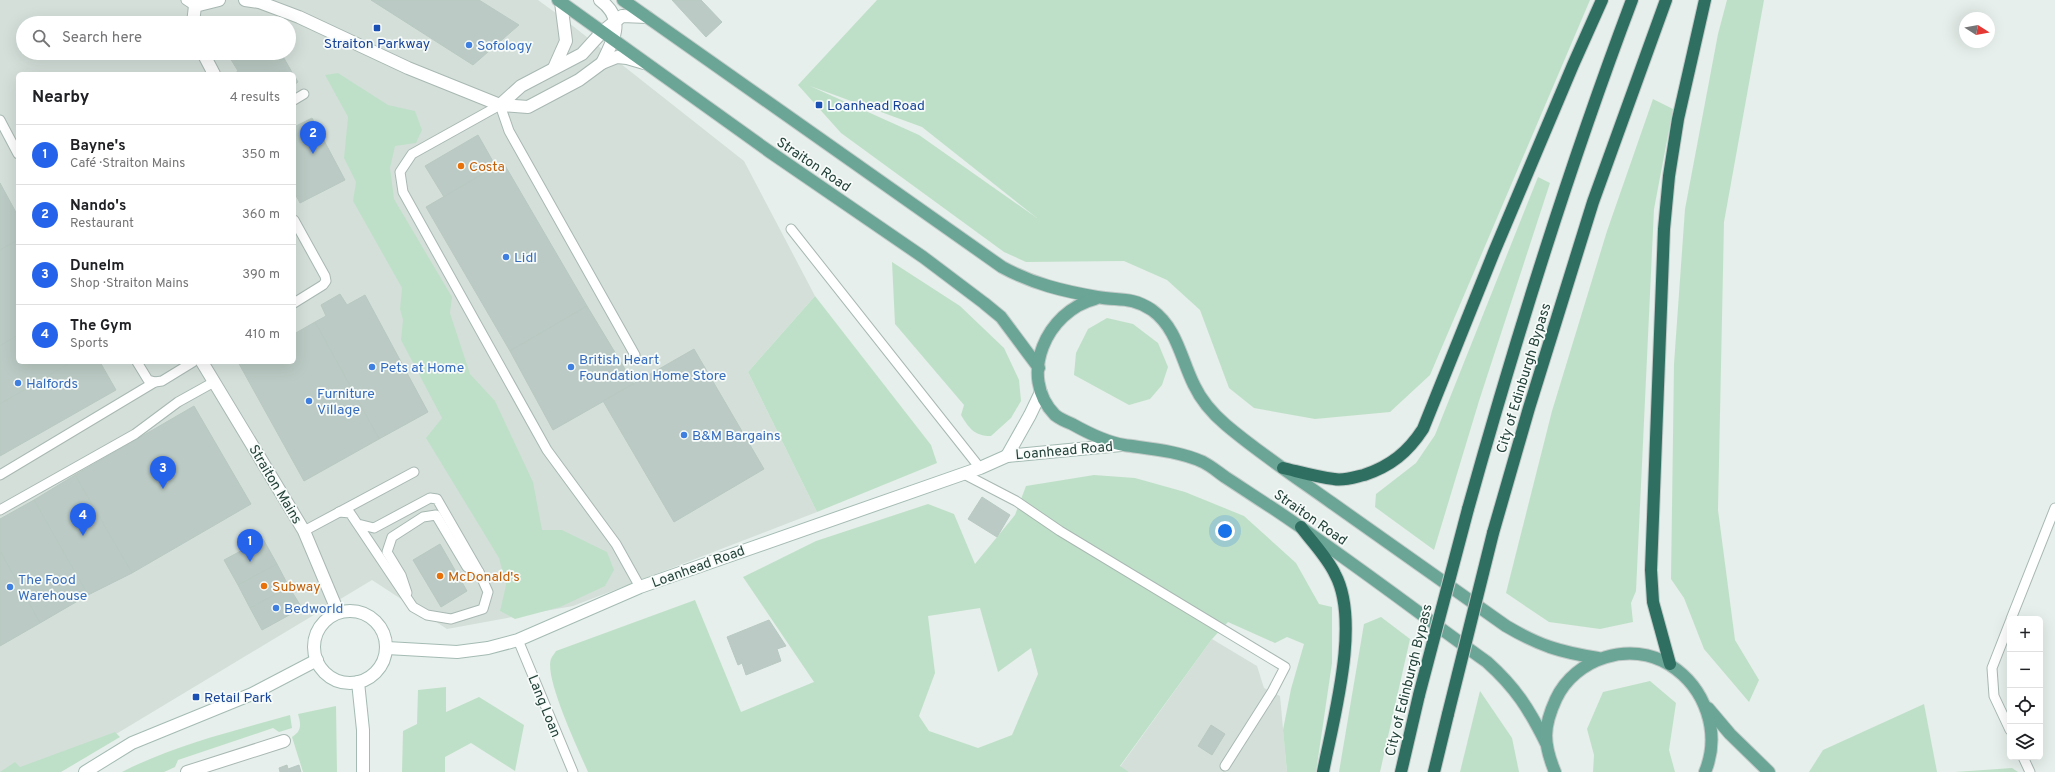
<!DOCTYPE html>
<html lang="en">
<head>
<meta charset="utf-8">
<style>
	:root { --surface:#fff; --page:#f2f2f2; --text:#202124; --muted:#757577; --line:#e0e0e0; --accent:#2563eb }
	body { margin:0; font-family:Overpass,sans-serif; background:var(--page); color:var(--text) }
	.controls { position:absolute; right:12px; bottom:12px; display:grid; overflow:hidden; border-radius:6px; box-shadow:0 4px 16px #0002 }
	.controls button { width:36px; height:36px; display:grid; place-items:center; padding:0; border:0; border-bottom:1px solid var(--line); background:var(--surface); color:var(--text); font:20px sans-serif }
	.compass { position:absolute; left:1959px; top:12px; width:36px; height:36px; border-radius:50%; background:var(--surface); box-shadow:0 4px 16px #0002; rotate:101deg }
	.you { position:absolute; left:1225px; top:531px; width:14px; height:14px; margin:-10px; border:3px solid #fff; border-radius:50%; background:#1a73e8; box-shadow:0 0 0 6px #1a73e833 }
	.badge { display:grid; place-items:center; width:26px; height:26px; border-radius:50%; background:var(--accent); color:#fff; font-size:13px; font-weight:700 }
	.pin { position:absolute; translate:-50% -33px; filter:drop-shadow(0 1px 2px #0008) }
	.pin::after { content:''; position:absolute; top:21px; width:14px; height:12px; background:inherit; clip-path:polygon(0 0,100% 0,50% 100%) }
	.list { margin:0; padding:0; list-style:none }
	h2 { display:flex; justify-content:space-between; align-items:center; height:52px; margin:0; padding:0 16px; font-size:17px }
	h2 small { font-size:13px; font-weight:400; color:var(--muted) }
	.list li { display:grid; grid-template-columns:26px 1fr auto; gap:12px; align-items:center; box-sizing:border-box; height:60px; padding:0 16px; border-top:1px solid var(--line) }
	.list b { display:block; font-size:15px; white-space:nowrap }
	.list p { margin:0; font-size:13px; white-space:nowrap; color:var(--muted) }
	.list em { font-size:13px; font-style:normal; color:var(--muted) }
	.icon { flex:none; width:22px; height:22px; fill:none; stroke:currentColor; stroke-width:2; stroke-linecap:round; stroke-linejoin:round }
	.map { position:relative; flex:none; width:2055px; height:772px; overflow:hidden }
	.search { position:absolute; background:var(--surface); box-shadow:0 4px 16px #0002; left:16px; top:16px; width:280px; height:44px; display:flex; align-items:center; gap:10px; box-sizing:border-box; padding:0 14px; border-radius:22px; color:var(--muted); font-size:15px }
	.panel { position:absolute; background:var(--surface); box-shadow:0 4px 16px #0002; left:16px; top:72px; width:280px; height:292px; border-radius:6px }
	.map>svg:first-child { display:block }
</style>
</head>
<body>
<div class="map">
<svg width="2055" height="772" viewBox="0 0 2055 772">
	<rect width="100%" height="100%" fill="#e6efeb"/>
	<g fill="#d4dfda" fill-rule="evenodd">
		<path d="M 0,0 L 538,0 L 564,19 L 744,161 L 815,296 L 748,372 L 817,512 L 573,606 L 447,629 L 372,580 L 53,772 L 0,772 ZM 23,23 L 289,23 L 289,53 L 23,53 ZM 18,74 L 294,74 L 294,362 L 18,362 Z"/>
		<path d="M 1212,639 L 1257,666 L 1264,688 L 1280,696 L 1287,772 L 1129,772 L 1120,767 Z"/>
	</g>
	<g fill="#bfe0c8" fill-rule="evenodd">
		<path d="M 877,0 L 1590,0 L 1430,375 L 1390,412 L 1315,419 L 1254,408 L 1229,388 L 1200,310 L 1167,280 L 1124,261 L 1026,262 L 1004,252 L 841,133 L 798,85 ZM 810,86 L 922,127 L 1037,218 L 919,135 Z"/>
		<path d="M 1727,0 L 1764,0 L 1724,222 L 1718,510 L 1735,640 L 1759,680 L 1749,702 L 1704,649 L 1684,598 L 1671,579 L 1674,364 L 1685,209 L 1718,34 Z"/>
		<path d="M 338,73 L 388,105 L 415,111 L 422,130 L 416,143 L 395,146 L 390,168 L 394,199 L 452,297 L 450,313 L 470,374 L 495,401 L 533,482 L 542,530 L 562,530 L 607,552 L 614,570 L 605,586 L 560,607 L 515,619 L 500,611 L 506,585 L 499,558 L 426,438 L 442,418 L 401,340 L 403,320 L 400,309 L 402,288 L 353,201 L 356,182 L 344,158 L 348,117 L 325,75 Z"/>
		<path d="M 1653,99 L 1673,109 L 1654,209 L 1636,591 L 1631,603 L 1633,622 L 1600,629 L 1549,622 L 1506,593 L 1552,411 L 1607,231 Z"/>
		<path d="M 1538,177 L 1550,183 L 1479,401 L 1434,550 L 1375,507 L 1376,494 L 1416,463 L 1435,435 Z"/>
		<path d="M 892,262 L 960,306 L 1004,348 L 1019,380 L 1021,401 L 1011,418 L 991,436 C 974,436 969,428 961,415 L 964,405 L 895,324 Z"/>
		<path d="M 815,296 L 931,445 L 937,463 L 817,512 L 748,372 Z"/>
		<path d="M 1107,318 L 1133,324 L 1158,343 L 1168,367 L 1162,385 L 1150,399 L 1129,405 L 1074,375 L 1076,353 L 1088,329 Z"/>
		<path d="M 1094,475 L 1135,478 L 1185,492 L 1244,516 L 1296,563 L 1319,604 L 1332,607 L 1332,663 L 1316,772 L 1287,772 L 1283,730 L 1291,689 L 1304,644 L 1287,637 L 1275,643 L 1228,622 L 1212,639 L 1120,766 L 1129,772 L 588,772 C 579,751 544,678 551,659 C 552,656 555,653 556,651 L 695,600 L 741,712 L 814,682 L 743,577 L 816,541 L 928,504 L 954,514 L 975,564 L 1015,515 L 1026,486 ZM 980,608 L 998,672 L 1031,648 L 1038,674 L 1012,735 L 978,748 L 929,731 L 919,716 L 935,673 L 928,616 Z"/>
		<path d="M 1381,617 L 1410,639 L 1380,772 L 1339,772 L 1364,624 Z"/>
		<path d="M 1650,681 L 1676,703 L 1669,750 L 1675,772 L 1593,772 L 1594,755 L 1587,729 L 1603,692 Z"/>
		<path d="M 446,687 L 446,712 L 479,697 L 524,725 L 515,771 L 471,743 L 445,757 L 445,772 L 402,772 L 403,731 L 417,724 L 418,690 Z"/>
		<path d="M 1480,691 L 1512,738 L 1519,772 L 1460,772 Z"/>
		<path d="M 1924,704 L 1937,772 L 1809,772 L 1823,750 Z"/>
		<path d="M 336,706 L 337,772 L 303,772 L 292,737 C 302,731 301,724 298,714 Z"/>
		<path d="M 290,715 L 292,728 L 279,732 L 273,728 L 178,760 L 175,767 L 164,772 L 122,772 C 174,745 234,731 290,715 Z"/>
		<path d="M 115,732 L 120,737 L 61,772 L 0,772 L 15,762 L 20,767 Z"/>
		<path d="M 2012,768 L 2018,772 L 1955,772 Z"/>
	</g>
	<g fill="#bbcac4" stroke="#b8c9c2">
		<path d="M 371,0 L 479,0 L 519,25 L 473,65 Z"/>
		<path d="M 672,0 L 701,0 L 722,22 L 706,37 Z"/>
		<path d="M 227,53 L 281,53 L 293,74 L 234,74 L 238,71 Z"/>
		<path d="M 294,75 L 298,82 L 294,85 Z"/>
		<path d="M 312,118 L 345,180 L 300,203 L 294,192 L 294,127 Z"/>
		<path d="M 478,135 L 495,165 L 495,167 L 444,197 L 425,166 Z"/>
		<path d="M 503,162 L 587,306 L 510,351 L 426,207 Z"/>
		<path d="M 0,183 L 18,216 L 18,240 L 0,250 Z"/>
		<path d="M 18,240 L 18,335 L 0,346 L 0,250 Z"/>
		<path d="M 340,294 L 347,305 L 365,295 L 428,412 L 379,439 L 315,322 L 326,316 L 321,305 Z"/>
		<path d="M 587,306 L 634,384 L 553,430 L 510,351 Z"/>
		<path d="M 315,322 L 379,439 L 304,481 L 238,362 L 294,362 L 294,334 Z"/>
		<path d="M 18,335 L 18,362 L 71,362 L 0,404 L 0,346 Z"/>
		<path d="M 694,349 L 764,469 L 674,522 L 603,401 Z"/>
		<path d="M 72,362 L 100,362 L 116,390 L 0,456 L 0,404 Z"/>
		<path d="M 194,406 L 251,504 L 132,573 L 75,475 Z"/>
		<path d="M 75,475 L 132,573 L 88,595 L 34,500 Z"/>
		<path d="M 982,497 L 1010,515 L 997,537 L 968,519 Z"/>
		<path d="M 34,500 L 88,595 L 40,623 L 0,551 L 0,519 Z"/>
		<path d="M 263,539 L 277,564 L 238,585 L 224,560 Z"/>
		<path d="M 440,544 L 467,591 L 441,607 L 413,560 Z"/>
		<path d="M 0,551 L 40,623 L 0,646 Z"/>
		<path d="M 277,564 L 289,587 L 250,608 L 238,585 Z"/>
		<path d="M 289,587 L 302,608 L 262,630 L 250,608 Z"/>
		<path d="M 769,620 L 786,646 L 777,649 L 781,661 L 746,675 L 742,663 L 738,665 L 727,637 Z"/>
		<path d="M 1211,725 L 1225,734 L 1212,755 L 1198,746 Z"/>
		<path d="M 287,765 L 288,769 L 299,765 L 301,772 L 280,772 L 279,768 Z"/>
	</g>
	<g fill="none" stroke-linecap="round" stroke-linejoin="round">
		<defs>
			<g id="lane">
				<path d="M 186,0 L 195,6"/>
				<path d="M 294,100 L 304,94"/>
				<path d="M 0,120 L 18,154"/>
				<path d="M 294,220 L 325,276 L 326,281 L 323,285 L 294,303"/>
				<path d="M 791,229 L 980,468"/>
				<path d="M 635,355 L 509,131 L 500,105 L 412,154 L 400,172 L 403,192 L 547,450 L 616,544 L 640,587"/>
				<path d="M 137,362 L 148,380 L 155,382"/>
				<path d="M 964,474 L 1016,501 L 1060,531 L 1285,667 L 1272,692 L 1225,766"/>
				<path d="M 0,475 L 155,382 L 162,381 L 193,362"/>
				<path d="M 0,510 L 135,434 L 178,402 L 214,382"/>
				<path d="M 339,512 L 350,513 L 413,607 L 427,615 L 451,619 L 483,609 L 488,592 L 479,572 L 437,499 L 430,498 L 374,528 L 358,524"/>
				<path d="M 304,531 L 414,472"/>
				<path d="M 407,593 L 401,575 L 387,552 L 392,537 L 423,517 L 436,515 L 467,567 L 479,572"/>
				<path d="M 2011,619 L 2055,508"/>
				<path d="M 2010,622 L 1992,668 L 1994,696 L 2010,730"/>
				<path d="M 518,640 L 573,772"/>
				<path d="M 2023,757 L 2030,772"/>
			</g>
			<g id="street">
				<path d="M 245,0 L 259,2 L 299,17 L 408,68 L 500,105 L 528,107 L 579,80 L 602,63 L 617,57 L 627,58 L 644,63"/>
				<path d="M 600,0 C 626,19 614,39 602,63"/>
				<path d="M 193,23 L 195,6 L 219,0"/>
				<path d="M 203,53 L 214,74"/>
				<path d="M 554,68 L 566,41 L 561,2"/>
				<path d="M 500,105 L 521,86 L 582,54 L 602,32 L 622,16 L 647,17"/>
				<path d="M 202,362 L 304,531 L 338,612"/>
				<path d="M 187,772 L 284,741"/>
			</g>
			<g id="secondary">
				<path d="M 1007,456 L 1030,415 L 1041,392"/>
				<circle cx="350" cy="647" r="36"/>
				<path d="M 387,648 L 457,652 L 488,648 L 518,640 L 640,587 L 980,468 L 1007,456 L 1121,445"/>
				<path d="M 358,682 L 363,730 L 363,772"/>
				<path d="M 85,772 L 132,743 L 252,694 L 317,660"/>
			</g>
			<g id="primary">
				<path d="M 558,0 L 770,152 L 923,257 L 984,303 L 1001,317 L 1039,368"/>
				<path d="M 623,0 L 1002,267 C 1033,284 1063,291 1097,297 C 1118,301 1131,296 1152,310 C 1177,328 1181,359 1194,385 C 1201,400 1213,414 1226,425 C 1259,453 1297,478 1332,503 C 1390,544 1448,585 1506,626 C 1540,646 1560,652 1598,658"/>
				<path d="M 1095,299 C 1047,311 1017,376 1055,415 C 1060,419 1067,422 1072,424 C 1088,433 1106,442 1124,445 C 1151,449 1178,451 1203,462 C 1211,466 1218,472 1225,477 C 1242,488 1258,499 1274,509 C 1347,558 1416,611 1487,662 C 1516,688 1529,709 1546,743"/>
				<path d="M 1708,708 L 1730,734 L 1769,772"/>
				<path d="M 1555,772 C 1543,743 1543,727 1556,699 C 1575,658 1631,640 1670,665 C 1706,688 1721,733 1705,772"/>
			</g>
			<g id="highway">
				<path d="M 1283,468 C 1300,472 1317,477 1334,479 C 1344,481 1355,477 1364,475 C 1391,466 1408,452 1423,429 L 1494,252 L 1573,65 L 1602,0"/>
				<path d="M 1468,509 C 1516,337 1569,167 1632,0"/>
				<path d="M 1301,527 C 1312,542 1327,557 1335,574 C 1361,622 1333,720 1323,772"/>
				<path d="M 1493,533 L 1529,408 L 1593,202 L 1666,0"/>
				<path d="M 1670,664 L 1653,602 L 1651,570 L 1664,229 L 1669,176 L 1678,119 L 1705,0"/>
				<path d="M 1401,772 L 1419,695"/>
				<path d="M 1434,772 L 1448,714"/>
			</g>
		</defs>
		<use href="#lane" stroke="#a8b8b2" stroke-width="11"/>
		<use href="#street" stroke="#a8b8b2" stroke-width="14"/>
		<use href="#secondary" stroke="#a4bbb3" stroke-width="14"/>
		<use href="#primary" stroke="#c2cac8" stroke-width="14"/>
		<use href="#highway" stroke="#c2cac8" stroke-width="14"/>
		<use href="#lane" stroke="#fff" stroke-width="9"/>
		<use href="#street" stroke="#fff" stroke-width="12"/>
		<use href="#secondary" stroke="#fff" stroke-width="12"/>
		<use href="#primary" stroke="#6aa596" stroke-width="12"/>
		<use href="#highway" stroke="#2f6f62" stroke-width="12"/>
		<defs>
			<g id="highway-bridge">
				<path d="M 1419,695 L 1468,509"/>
				<path d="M 1448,714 L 1493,533"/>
			</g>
		</defs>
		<use href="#highway-bridge" stroke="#c2cac8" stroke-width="14" stroke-linecap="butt"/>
		<use href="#highway-bridge" stroke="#2f6f62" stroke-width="12"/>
	</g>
	<g fill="#1a4fb4" stroke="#f7fbf9" stroke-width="1.5">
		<rect x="373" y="24" width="8" height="8" rx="2"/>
		<rect x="815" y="101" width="8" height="8" rx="2"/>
		<rect x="192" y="693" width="8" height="8" rx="2"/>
	</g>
	<g fill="#3f7fe0" stroke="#f7fbf9" stroke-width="1.5">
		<circle cx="469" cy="45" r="4"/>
		<circle cx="506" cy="257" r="4"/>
		<circle cx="372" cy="367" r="4"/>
		<circle cx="571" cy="367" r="4"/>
		<circle cx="18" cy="383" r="4"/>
		<circle cx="309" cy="401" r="4"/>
		<circle cx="684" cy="435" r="4"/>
		<circle cx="10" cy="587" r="4"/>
		<circle cx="276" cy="608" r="4"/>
	</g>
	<g fill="#e8710a" stroke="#f7fbf9" stroke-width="1.5">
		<circle cx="461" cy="166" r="4"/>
		<circle cx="440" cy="576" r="4"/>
		<circle cx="264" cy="586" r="4"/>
	</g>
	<g text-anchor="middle" stroke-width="3.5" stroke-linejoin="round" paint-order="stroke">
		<g font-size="14" fill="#164399" stroke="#f7fbf9" text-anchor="start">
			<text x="377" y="48" text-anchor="middle">Straiton Parkway</text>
			<text x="827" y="110">Loanhead Road</text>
			<text x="204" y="702">Retail Park</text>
		</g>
		<g font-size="14" fill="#366cbe" stroke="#f7fbf9" text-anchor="start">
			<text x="477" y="50">Sofology</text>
			<text x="514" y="262">Lidl</text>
			<text x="579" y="364">British Heart<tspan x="579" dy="16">Foundation Home Store</tspan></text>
			<text x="380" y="372">Pets at Home</text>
			<text x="26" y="388">Halfords</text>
			<text x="317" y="398">Furniture<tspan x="317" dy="16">Village</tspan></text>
			<text x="692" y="440">B&amp;M Bargains</text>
			<text x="18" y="584">The Food<tspan x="18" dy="16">Warehouse</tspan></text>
			<text x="284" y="613">Bedworld</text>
		</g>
		<g font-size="14" fill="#24423a" stroke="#f7fbf9">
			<text transform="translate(814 164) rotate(34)" y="5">Straiton Road</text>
			<text transform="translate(1523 378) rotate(-73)" y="5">City of Edinburgh Bypass</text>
			<text transform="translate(1064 450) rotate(-5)" y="5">Loanhead Road</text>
			<text transform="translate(276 484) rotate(59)" y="5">Straiton Mains</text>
			<text transform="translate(1311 517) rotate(35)" y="5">Straiton Road</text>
			<text transform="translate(698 566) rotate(-20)" y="5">Loanhead Road</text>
			<text transform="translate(1408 680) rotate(-76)" y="5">City of Edinburgh Bypass</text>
			<text transform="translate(545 706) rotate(68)" y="5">Lang Loan</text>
		</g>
		<g font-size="14" fill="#c56008" stroke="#f7fbf9" text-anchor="start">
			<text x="469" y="171">Costa</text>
			<text x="448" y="581">McDonald's</text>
			<text x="272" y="591">Subway</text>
		</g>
	</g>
</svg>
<div class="controls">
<button>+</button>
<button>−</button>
<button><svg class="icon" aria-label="locate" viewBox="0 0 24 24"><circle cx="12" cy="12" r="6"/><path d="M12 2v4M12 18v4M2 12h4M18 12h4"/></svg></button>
<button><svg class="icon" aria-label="layers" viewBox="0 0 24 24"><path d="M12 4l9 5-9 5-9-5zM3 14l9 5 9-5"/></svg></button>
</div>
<svg class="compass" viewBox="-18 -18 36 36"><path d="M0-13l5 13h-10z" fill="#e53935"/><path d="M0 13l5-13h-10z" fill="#757577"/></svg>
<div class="you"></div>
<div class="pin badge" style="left:250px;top:562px">1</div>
<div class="pin badge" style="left:313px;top:154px">2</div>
<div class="pin badge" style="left:163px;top:489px">3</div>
<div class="pin badge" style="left:83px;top:536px">4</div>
<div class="search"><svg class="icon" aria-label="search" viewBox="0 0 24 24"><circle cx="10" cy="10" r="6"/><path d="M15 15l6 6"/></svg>Search here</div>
<section class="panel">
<h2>Nearby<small>4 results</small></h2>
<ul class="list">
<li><span class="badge">1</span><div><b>Bayne's</b><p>Café · Straiton Mains</p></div><em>350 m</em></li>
<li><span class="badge">2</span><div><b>Nando's</b><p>Restaurant</p></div><em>360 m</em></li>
<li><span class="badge">3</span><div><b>Dunelm</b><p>Shop · Straiton Mains</p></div><em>390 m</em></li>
<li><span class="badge">4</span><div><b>The Gym</b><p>Sports</p></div><em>410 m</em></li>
</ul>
</section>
</div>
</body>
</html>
